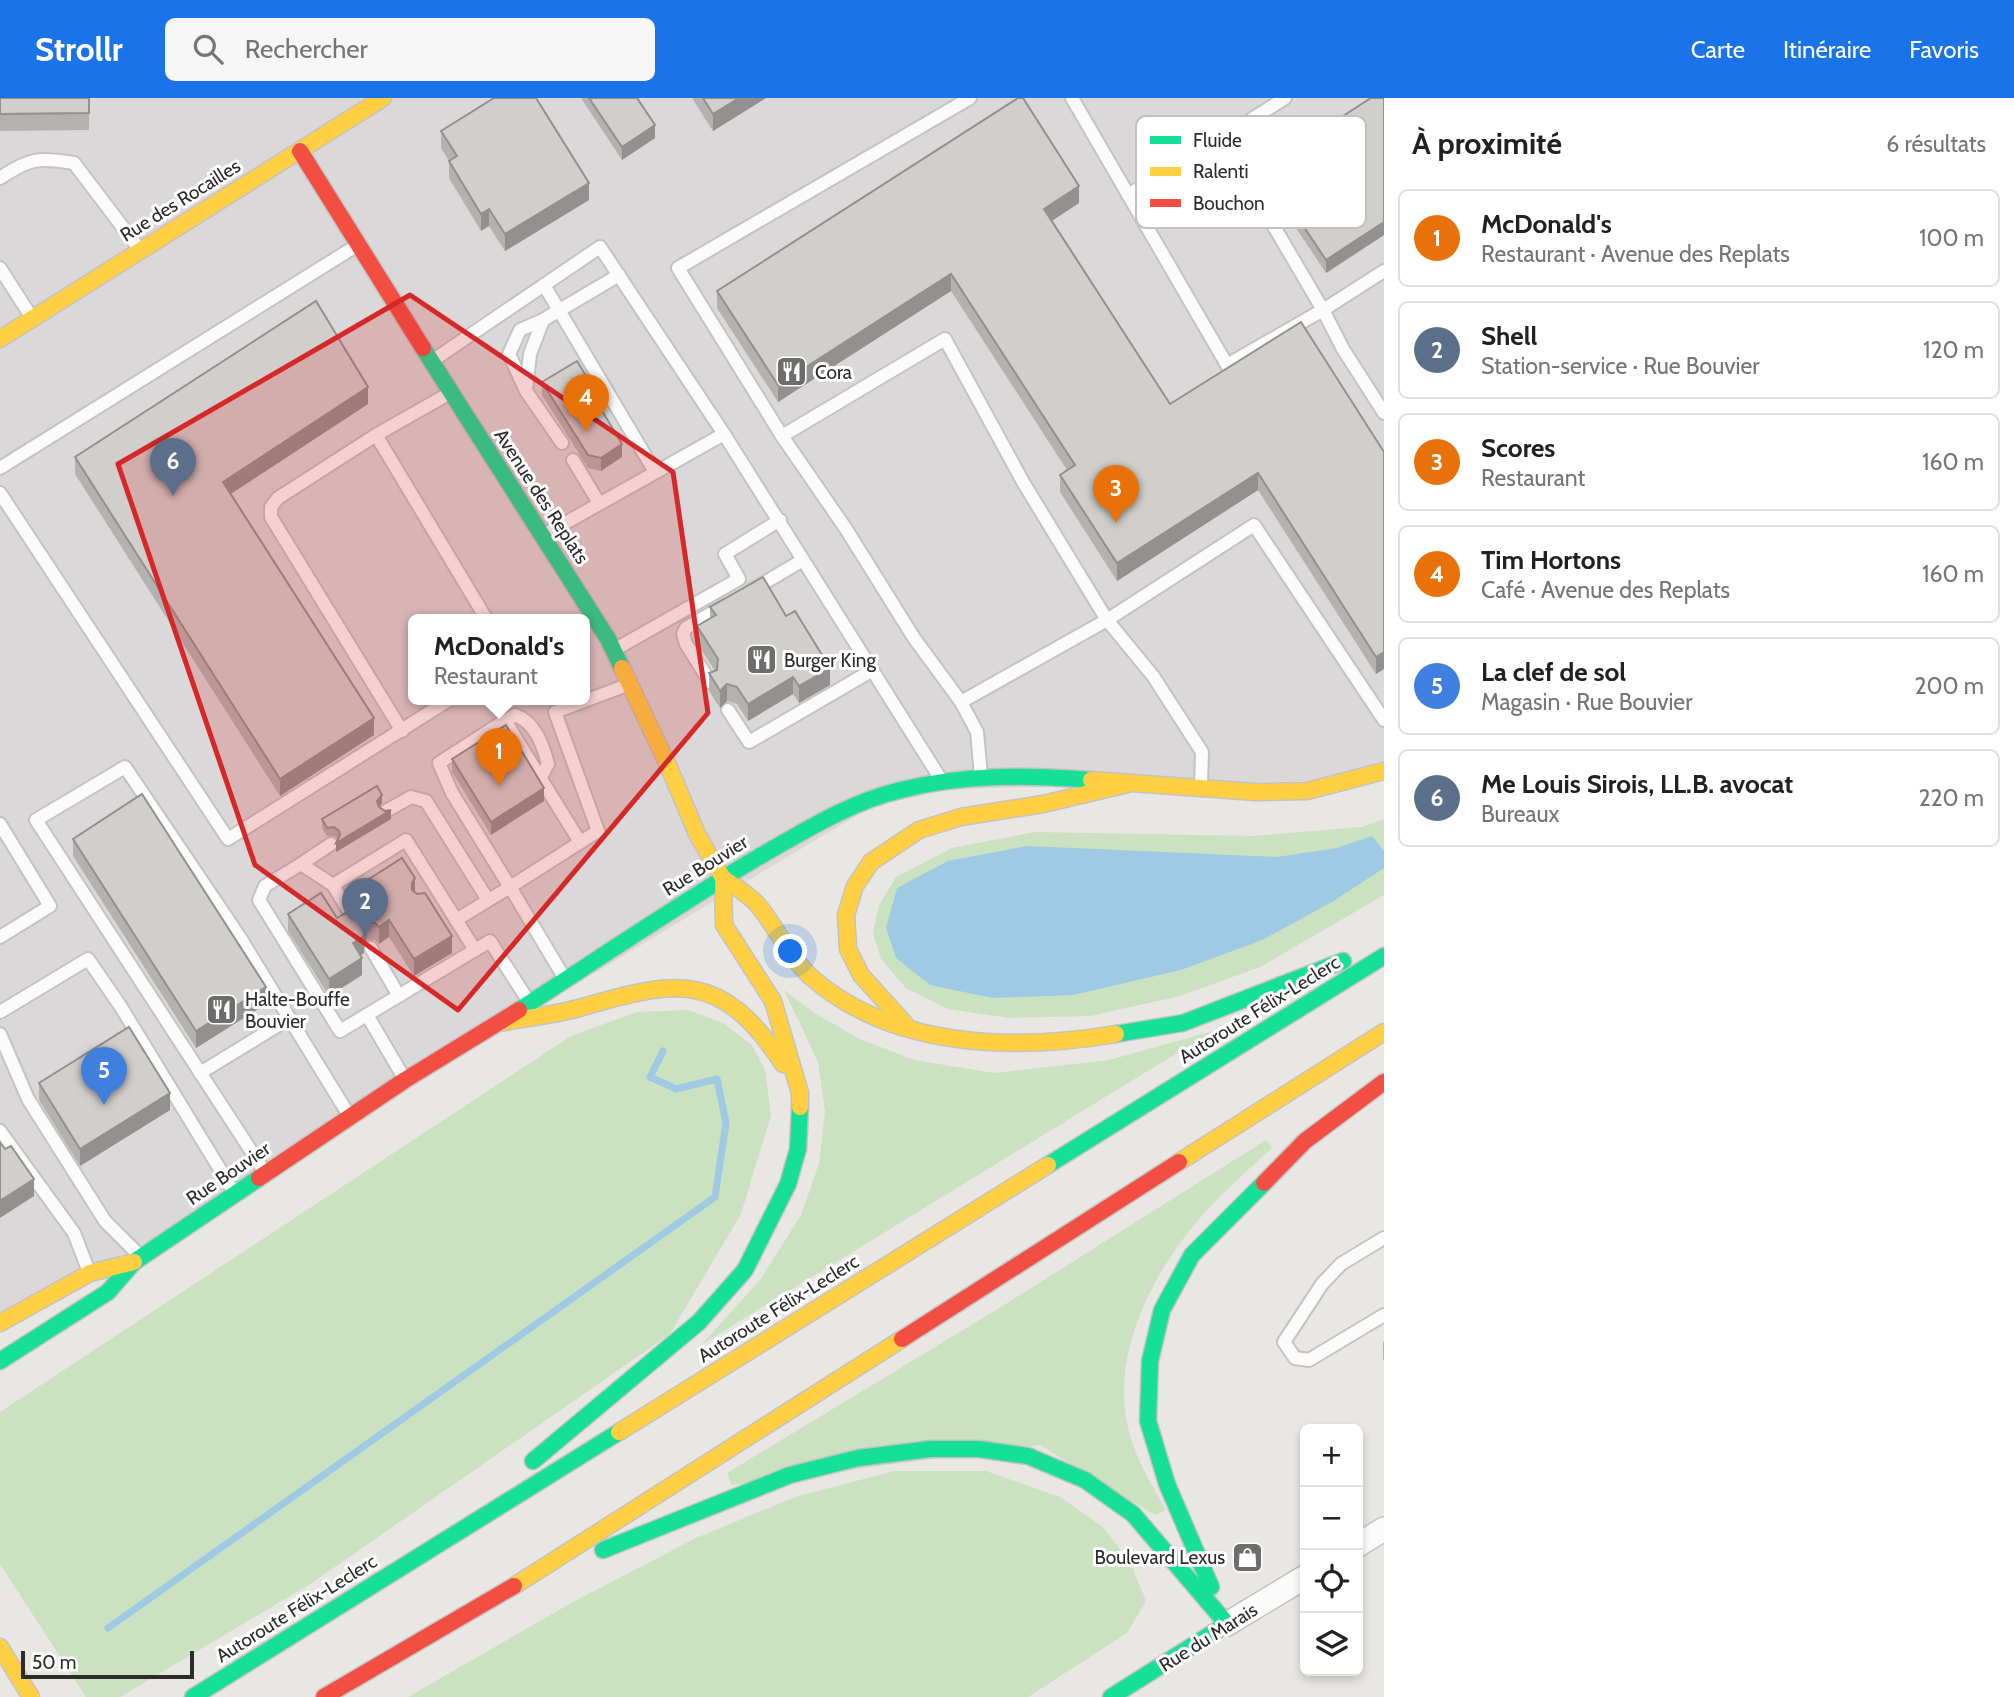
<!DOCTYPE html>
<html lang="fr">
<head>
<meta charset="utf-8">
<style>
	:root { --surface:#fff; --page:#f6f6f6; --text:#202124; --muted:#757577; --line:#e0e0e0; --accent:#1a73e8 }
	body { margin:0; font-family:Cabin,sans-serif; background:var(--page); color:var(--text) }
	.controls { position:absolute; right:21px; bottom:21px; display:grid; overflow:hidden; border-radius:10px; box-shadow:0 4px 10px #0003 }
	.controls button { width:63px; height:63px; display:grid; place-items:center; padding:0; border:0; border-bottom:2px solid var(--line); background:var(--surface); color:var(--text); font:35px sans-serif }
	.scale { position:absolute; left:21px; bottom:18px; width:173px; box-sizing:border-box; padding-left:7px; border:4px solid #2c2c2c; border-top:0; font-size:19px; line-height:24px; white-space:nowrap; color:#2c2c2c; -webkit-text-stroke:5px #fff; paint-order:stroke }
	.you { position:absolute; left:791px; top:854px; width:24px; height:24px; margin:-18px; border:5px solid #fff; border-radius:50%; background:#1a73e8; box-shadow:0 0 0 10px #1a73e833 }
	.badge { display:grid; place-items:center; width:46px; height:46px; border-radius:50%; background:var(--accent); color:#fff; font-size:23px; font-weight:700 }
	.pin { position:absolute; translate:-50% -58px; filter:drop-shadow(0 2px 4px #0008) }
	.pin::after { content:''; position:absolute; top:37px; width:24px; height:21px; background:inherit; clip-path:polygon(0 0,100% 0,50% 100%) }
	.popup { position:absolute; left:408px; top:516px; width:182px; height:91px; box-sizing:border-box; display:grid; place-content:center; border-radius:10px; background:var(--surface); filter:drop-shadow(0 2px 5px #0005); font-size:23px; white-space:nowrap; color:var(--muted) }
	.popup b { font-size:26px; color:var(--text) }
	.popup::after { content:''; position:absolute; left:50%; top:100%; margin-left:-14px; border:14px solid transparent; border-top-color:var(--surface) }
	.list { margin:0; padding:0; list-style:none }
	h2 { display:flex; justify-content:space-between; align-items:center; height:91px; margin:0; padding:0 28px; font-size:30px }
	h2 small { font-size:23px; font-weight:400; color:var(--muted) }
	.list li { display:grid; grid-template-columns:46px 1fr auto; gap:21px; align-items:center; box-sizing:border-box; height:98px; margin:0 14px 14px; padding:0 14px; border:2px solid var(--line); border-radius:10px }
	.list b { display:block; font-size:26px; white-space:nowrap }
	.list p { margin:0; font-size:23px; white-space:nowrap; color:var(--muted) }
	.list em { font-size:23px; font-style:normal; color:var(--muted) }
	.icon { flex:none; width:38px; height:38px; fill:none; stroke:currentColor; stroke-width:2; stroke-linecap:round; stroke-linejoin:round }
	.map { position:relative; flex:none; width:1384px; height:1599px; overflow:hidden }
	header { display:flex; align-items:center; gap:42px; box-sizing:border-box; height:98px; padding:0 35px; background:var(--accent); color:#fff }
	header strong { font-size:33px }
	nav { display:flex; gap:38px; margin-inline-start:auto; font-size:24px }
	.search { width:490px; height:63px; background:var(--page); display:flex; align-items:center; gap:18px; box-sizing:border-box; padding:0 24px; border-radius:10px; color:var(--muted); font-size:26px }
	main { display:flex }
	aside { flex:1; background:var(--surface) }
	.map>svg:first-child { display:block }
</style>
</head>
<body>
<header>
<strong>Strollr</strong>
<div class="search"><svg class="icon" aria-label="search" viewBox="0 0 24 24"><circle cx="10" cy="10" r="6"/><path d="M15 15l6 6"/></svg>Rechercher</div>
<nav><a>Carte</a><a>Itinéraire</a><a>Favoris</a></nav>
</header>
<main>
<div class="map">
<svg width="1384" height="1599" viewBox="0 0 1384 1599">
	<rect width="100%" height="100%" fill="#e9e7e3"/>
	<path fill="#dad8d9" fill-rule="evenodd" d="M 0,0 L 1384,0 L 1384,673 L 1356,682 L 899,692 L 0,1232 ZM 413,522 L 585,522 L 585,602 L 413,602 Z"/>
	<g fill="#cae2bf">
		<path d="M 1384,721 L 1384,797 L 1260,869 L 1180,898 L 1090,918 L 1009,920 L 948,911 L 906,890 L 881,861 L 873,835 L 879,807 L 896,779 L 952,750 L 1035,734 L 1253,738 L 1362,729 Z"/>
		<path d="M 784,892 L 816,916 L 860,941 L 914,962 L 994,975 L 1109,962 L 1213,933 L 701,1247 L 760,1182 L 801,1117 L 819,1066 L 825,1013 L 818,964 Z"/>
		<path d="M 688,912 L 723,925 L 752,947 L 765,972 L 771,1017 L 741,1116 L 670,1236 L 312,1485 L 120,1599 L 86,1599 L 0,1466 L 0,1314 L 571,938 L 637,914 Z"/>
		<path d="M 1266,1042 L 1272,1050 C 1247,1073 1221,1095 1199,1121 C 1152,1176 1111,1255 1128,1330 C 1135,1360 1151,1386 1166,1412 L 1155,1417 L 1040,1347 L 732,1387 L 727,1375 L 996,1212 Z"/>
		<path d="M 894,1373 L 986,1373 L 1060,1399 L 1103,1429 L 1130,1464 L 1146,1503 L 1127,1535 L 1028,1599 L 408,1599 L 571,1505 L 696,1440 L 795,1399 Z"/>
	</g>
	<path fill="#9ecae3" d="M 1372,738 L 1384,753 L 1384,770 L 1332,804 L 1262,842 L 1181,872 L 1073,897 L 993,900 L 930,887 L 896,860 L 886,830 L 897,790 L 948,763 L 1027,748 L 1277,759 L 1337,750 Z"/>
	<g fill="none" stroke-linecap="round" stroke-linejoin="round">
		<path stroke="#9ecae3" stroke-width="7" d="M 108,1530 L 715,1099 L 726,1025 L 717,981 L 676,991 L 650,979 L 663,953"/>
		<defs>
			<g id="lane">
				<path d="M 1072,0 L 1227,267 L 1323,212 L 1384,173"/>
				<path d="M 1285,0 L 1222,40 L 1323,212 L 1343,251 L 1384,315"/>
				<path d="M 0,80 C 30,60 39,59 74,65 L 140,152"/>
				<path d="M 1128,97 L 1222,40"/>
				<path d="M 0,170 L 32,220"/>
				<path d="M 544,187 L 655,374"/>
				<path d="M 432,263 L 600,149 L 724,336"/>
				<path d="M 526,292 L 530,256 L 543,222"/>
				<path d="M 376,337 L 450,295"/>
				<path d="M 782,338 L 678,170 L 970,0"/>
				<path d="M 562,345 L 526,293 L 509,256 L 520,232 L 543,222 L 619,177"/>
				<path d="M 573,362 L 599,405"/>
				<path d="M 0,370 L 356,148"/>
				<path d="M 0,395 L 228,741 L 449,602"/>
				<path d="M 542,438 L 724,336 L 940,680"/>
				<path d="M 752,492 L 803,462"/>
				<path d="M 614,552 L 739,481 L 725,456 L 780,422"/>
				<path d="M 710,584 L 686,546 L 683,536 L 686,530 L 724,508"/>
				<path d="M 961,604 L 1107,522 L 1153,578 L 1202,654 L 1201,687"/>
				<path d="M 728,612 L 749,644 L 871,573"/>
				<path d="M 498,627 L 515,617 C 535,624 543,647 548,666 L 541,679"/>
				<path d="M 402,633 L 271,419 L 271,409 L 278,400 L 376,337 L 487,522"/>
				<path d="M 981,678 L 977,634 L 961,604 L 914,540 L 846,431 L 782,338 L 945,241 L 1023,384 L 1107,522 L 1254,427 L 1384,622"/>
				<path d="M 386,713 L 411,699 L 426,703 L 488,802"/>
				<path d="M 0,726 L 50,808 L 0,839"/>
				<path d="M 301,766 L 331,746"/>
				<path d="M 333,787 L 301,766 L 265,788 L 259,802 L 340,933 L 490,843 L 529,904"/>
				<path d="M 456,822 L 510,789 L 452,695 L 439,665 L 498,627 L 507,626 L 580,744"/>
				<path d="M 356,825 L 333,787 L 406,742 L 475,852"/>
				<path d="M 371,850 L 399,898"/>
				<path d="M 565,881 L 510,789 L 598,733 L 555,614 L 630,586"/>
				<path d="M 0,914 L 88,861 L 121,909 L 235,1096"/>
				<path d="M 367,917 L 404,980"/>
				<path d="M 0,936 L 28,1001 L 105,1123 L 141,1159"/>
				<path d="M 200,975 L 290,920"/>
				<path d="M 0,1033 L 74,1135 L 89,1174"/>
				<path d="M 266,1076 L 36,722 L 125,669 L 239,838 L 350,1019"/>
				<path d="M 1384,1140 L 1341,1166 L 1322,1186 L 1284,1244 L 1295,1260 L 1309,1262 L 1384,1217"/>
			</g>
			<g id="street">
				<path d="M 1358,1447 L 1384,1431"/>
				<path d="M 1227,1526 L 1305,1479"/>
			</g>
			<g id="fast">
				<path d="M 423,250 L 608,541 L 622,570"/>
				<path d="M 519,912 C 600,860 679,806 762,757 C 806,732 850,704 901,692 C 964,676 1026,677 1091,682"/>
				<path d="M 1116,936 L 1183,925 L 1343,863"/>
				<path d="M 1048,1067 L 1384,858"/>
				<path d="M 0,1263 L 108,1194 L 134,1164 L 259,1080"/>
				<path d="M 533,1363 L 699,1224 L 745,1172 L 788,1086 L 798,1051 L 800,1009"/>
				<path d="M 603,1452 L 790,1377 L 858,1360 L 930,1351 L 979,1351 L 1028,1358 L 1085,1382 L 1133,1416 L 1227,1526"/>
				<path d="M 1211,1489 L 1167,1386 L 1148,1323 L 1150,1263 L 1162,1212 L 1192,1157 L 1264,1085"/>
				<path d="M 193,1599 L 619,1334"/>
				<path d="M 1111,1599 L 1227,1526"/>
			</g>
			<g id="slow">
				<path d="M 0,241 L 383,0"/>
				<path d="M 622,570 L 668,667 L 697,736 L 723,780"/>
				<path d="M 1091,682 L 1255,694 L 1307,693 L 1384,673"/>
				<path d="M 723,780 C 734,788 748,796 757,806 C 775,827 791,861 811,879 C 893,951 1015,953 1116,936"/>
				<path d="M 723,780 L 724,827 L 773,903 L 800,995 L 800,1009"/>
				<path d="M 499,925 C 525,920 553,917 579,910 C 676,882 721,871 783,966"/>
				<path d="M 906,927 L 861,877 L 848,851 L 846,817 L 855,788 L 871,764 L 919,732 L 961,719 L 1043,706 L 1128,686"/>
				<path d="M 1179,1064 L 1384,934"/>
				<path d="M 0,1225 L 90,1175 L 134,1164"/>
				<path d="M 619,1334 L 1048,1067"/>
				<path d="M 514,1488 L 902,1241"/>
				<path d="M 0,1549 L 31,1599"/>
			</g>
			<g id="jam">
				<path d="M 300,53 L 423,250"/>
				<path d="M 259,1080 L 405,982 L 519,912"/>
				<path d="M 1264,1085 L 1305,1043 L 1384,984"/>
				<path d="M 902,1241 L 1179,1064"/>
				<path d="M 324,1599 L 514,1488"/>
			</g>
		</defs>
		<use href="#lane" stroke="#c4c3c2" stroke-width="16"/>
		<use href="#street" stroke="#c4c3c2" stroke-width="26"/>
		<use href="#fast" stroke="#c4c3c2" stroke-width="19"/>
		<use href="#slow" stroke="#c4c3c2" stroke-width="19"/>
		<use href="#jam" stroke="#c4c3c2" stroke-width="19"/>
		<use href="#lane" stroke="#fcfbfb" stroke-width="12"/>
		<use href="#street" stroke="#fcfbfb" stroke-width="23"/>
		<use href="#fast" stroke="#16e098" stroke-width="16"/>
		<use href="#slow" stroke="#ffcf43" stroke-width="16"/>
		<use href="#jam" stroke="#f24e42" stroke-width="16"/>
	</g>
	<g fill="#b4b2af">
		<path d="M 0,0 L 89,0 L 89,32 L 0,33 Z"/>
		<path d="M 581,0 L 637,0 L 655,40 L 622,62 Z"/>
		<path d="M 692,0 L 766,0 L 713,33 Z"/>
		<path d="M 1384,0 L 1384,137 L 1326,175 L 1264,82 L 1264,69 Z"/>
		<path d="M 441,33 L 589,102 L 505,153 L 489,128 L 481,133 L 449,80 L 449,63 L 441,50 Z"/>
		<path d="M 1079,105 L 1052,123 L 1170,306 L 1384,354 L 1384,571 L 1376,576 L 1258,392 L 1117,483 L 1060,394 L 1060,377 L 1067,372 L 951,193 L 778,304 L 717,210 L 717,193 Z"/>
		<path d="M 542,284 L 597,306 L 622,359 L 601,373 L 588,370 L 542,297 Z"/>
		<path d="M 368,306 L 230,396 L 374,637 L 280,698 L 75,376 L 75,359 Z"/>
		<path d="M 710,509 L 786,518 L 830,587 L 799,605 L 793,596 L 748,623 L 737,606 L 727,603 L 720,610 L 709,593 L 709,575 L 715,573 L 697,545 L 697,528 L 710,520 Z"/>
		<path d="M 452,661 L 544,703 L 491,737 L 452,674 Z"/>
		<path d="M 382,705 L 379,709 L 391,721 L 336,754 L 338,741 L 334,738 L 327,738 L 322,730 L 322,721 Z"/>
		<path d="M 73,741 L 266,906 L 196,950 L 73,758 Z"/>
		<path d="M 366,783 L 415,795 L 452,855 L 414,878 L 389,839 L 379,846 L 375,842 L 367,842 L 364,846 L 364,855 L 361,857 L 362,877 L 329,898 L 288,833 L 288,816 L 337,820 L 352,816 L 360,816 L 363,812 L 367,801 L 366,800 Z"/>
		<path d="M 39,985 L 170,1012 L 80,1068 L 39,1002 Z"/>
		<path d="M 1384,1243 L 1384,1263 L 1383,1261 L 1383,1244 Z"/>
	</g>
	<g fill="#92918f">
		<path d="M 739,0 L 766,0 L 713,33 L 713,16 Z"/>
		<path d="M 655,27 L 655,40 L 622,62 L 622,49 Z"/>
		<path d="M 589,85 L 589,102 L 505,153 L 505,136 Z"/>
		<path d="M 1079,88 L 1079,105 L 1044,128 L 1044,111 Z"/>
		<path d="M 489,111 L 489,128 L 481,133 L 481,116 Z"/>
		<path d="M 1384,124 L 1384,137 L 1326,175 L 1326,162 Z"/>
		<path d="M 951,176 L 951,193 L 778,304 L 778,287 Z"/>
		<path d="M 368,289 L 368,306 L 223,401 L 223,384 Z"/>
		<path d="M 597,296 L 597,309 L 593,298 Z"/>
		<path d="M 622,346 L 622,359 L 601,373 L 601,360 Z"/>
		<path d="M 1258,375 L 1258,392 L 1117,483 L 1117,465 Z"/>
		<path d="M 1384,554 L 1384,571 L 1376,576 L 1376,559 Z"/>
		<path d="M 830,570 L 830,587 L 799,605 L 799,588 Z"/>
		<path d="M 793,579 L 793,596 L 748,623 L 748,606 Z"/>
		<path d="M 727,586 L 727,603 L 720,610 L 720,593 Z"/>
		<path d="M 374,620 L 374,637 L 280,698 L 280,681 Z"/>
		<path d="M 544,690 L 544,703 L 491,737 L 491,724 Z"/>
		<path d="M 382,697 L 382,705 L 377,712 L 377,703 Z"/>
		<path d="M 391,712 L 391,721 L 336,754 L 336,745 Z"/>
		<path d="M 415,780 L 415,798 L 412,802 L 412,785 Z"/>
		<path d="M 389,822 L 389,839 L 379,846 L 379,829 Z"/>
		<path d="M 367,825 L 367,842 L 364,846 L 364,855 L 353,862 L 353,845 Z"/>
		<path d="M 452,838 L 452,855 L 414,878 L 414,861 Z"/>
		<path d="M 362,860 L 362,877 L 329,898 L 329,881 Z"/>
		<path d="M 266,889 L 266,906 L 196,950 L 196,933 Z"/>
		<path d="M 170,995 L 170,1012 L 80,1068 L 80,1051 Z"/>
		<path d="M 34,1081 L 34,1098 L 0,1120 L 0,1103 Z"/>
	</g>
	<g fill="#d1cfcc" stroke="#92918f" stroke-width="2">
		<path d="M 0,0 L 89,0 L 89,15 L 0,16 Z"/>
		<path d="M 494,0 L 536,0 L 589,85 L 505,136 L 489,111 L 481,116 L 449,63 L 457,58 L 441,33 Z"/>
		<path d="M 589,0 L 637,0 L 655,27 L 622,49 Z"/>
		<path d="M 703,0 L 739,0 L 713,16 Z"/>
		<path d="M 1018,0 L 1023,0 L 1079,88 L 1044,111 L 1170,306 L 1301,224 L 1384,354 L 1384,554 L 1376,559 L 1258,375 L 1117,465 L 1060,377 L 1075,367 L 951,176 L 778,287 L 717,193 Z"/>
		<path d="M 1371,0 L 1384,0 L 1384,124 L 1326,162 L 1264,69 Z"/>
		<path d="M 316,203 L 368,289 L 223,384 L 374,620 L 280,681 L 75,359 Z"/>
		<path d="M 577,263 L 597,296 L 593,298 L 622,346 L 601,360 L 588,357 L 542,284 Z"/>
		<path d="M 763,479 L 786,518 L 795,513 L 830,570 L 799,588 L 793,579 L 748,606 L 737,589 L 727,586 L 720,593 L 709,575 L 717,572 L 718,561 L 697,528 L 716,517 L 710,509 Z"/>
		<path d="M 506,627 L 544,690 L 491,724 L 452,661 Z"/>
		<path d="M 377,688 L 382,697 L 377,703 L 379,709 L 385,713 L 391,712 L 336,745 L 340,737 L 339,733 L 334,729 L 327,730 L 322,721 Z"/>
		<path d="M 142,696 L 266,889 L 196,933 L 73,741 Z"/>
		<path d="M 402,760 L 415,780 L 412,785 L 412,792 L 417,796 L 425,795 L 452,838 L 414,861 L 389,822 L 379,829 L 375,825 L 367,825 L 363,829 L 364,838 L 353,845 L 362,860 L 329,881 L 288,816 L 321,795 L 337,820 L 349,813 L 352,816 L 360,816 L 364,812 L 363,803 L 375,796 L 366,783 Z"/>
		<path d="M 129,929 L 170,995 L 80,1051 L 39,985 Z"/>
		<path d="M 0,1044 L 5,1051 L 11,1048 L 34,1081 L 0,1103 Z"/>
	</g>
	<path fill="#d62828" fill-opacity="0.2" stroke="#d62828" stroke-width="5" stroke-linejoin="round" d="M 410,197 L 673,374 L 708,615 L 458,912 L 255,767 L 118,366 Z"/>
	<defs>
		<symbol id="restaurant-square" viewBox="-11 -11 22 22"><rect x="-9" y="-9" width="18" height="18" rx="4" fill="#6e6d6c" stroke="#fff"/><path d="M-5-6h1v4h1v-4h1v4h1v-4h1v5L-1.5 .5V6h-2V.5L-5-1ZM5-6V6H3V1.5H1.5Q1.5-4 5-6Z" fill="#fff"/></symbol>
		<symbol id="shop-square" viewBox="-11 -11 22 22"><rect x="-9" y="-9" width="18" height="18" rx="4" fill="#6e6d6c" stroke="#fff"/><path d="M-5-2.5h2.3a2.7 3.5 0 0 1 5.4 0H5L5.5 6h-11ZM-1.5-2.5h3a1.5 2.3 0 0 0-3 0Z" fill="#fff"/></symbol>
	</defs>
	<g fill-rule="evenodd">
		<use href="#restaurant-square" x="774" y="256" width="35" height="35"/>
		<use href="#restaurant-square" x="744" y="544" width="35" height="35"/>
		<use href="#restaurant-square" x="204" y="894" width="35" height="35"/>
		<use href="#shop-square" x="1230" y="1442" width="35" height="35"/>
	</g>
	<g text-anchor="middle" stroke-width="6" stroke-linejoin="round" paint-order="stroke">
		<g font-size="19" fill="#2c2c2c" stroke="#fff">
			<text transform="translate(180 102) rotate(-32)" y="7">Rue des Rocailles</text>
			<text transform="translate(542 398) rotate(57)" y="7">Avenue des Replats</text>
			<text transform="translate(705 767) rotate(-32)" y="7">Rue Bouvier</text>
			<text transform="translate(1259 911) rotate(-32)" y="7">Autoroute Félix-Leclerc</text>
			<text transform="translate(228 1075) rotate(-34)" y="7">Rue Bouvier</text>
			<text transform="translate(778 1210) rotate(-32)" y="7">Autoroute Félix-Leclerc</text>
			<text transform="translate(296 1510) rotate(-32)" y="7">Autoroute Félix-Leclerc</text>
			<text transform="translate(1208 1539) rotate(-32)" y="7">Rue du Marais</text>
		</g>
		<g font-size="19" fill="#2c2c2c" stroke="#fff" text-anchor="start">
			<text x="815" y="281">Cora</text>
			<text x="784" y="569">Burger King</text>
			<text x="245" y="908">Halte-Bouffe<tspan x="245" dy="22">Bouvier</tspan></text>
			<text x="1225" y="1466" text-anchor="end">Boulevard Lexus</text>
		</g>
	</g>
	<rect x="1136" y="18" width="230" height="112" rx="10" fill="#fff" stroke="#c0c0c0" stroke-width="2"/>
	<rect x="1150" y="38" width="31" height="8" fill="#16e098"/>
	<rect x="1150" y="69" width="31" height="9" fill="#ffcf43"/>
	<rect x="1150" y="101" width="31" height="8" fill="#f24e42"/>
	<g font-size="19" fill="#2c2c2c">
		<text x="1193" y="49">Fluide</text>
		<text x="1193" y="80">Ralenti</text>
		<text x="1193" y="112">Bouchon</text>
	</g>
</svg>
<div class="controls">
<button>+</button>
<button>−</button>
<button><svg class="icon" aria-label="locate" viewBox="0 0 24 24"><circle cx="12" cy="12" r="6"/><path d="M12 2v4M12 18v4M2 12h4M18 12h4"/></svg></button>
<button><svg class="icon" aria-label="layers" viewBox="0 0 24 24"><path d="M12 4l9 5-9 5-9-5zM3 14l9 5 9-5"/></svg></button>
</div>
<div class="scale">50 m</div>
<div class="you"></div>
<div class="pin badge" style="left:499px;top:688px;background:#e8710a">1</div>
<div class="popup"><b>McDonald's</b>Restaurant</div>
<div class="pin badge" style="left:365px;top:838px;background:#5c6f8a">2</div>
<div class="pin badge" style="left:1116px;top:425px;background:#e8710a">3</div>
<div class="pin badge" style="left:586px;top:334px;background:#e8710a">4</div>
<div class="pin badge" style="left:104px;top:1007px;background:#3f7fe0">5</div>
<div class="pin badge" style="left:173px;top:398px;background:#5c6f8a">6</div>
</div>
<aside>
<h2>À proximité<small>6 résultats</small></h2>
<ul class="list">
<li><span class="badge" style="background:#e8710a">1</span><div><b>McDonald's</b><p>Restaurant · Avenue des Replats</p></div><em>100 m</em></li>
<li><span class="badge" style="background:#5c6f8a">2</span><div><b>Shell</b><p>Station-service · Rue Bouvier</p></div><em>120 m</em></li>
<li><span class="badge" style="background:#e8710a">3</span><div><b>Scores</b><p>Restaurant</p></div><em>160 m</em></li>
<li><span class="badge" style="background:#e8710a">4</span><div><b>Tim Hortons</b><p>Café · Avenue des Replats</p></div><em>160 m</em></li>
<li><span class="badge" style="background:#3f7fe0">5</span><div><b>La clef de sol</b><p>Magasin · Rue Bouvier</p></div><em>200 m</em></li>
<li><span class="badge" style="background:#5c6f8a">6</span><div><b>Me Louis Sirois, LL.B. avocat</b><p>Bureaux</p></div><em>220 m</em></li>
</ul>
</aside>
</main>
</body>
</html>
